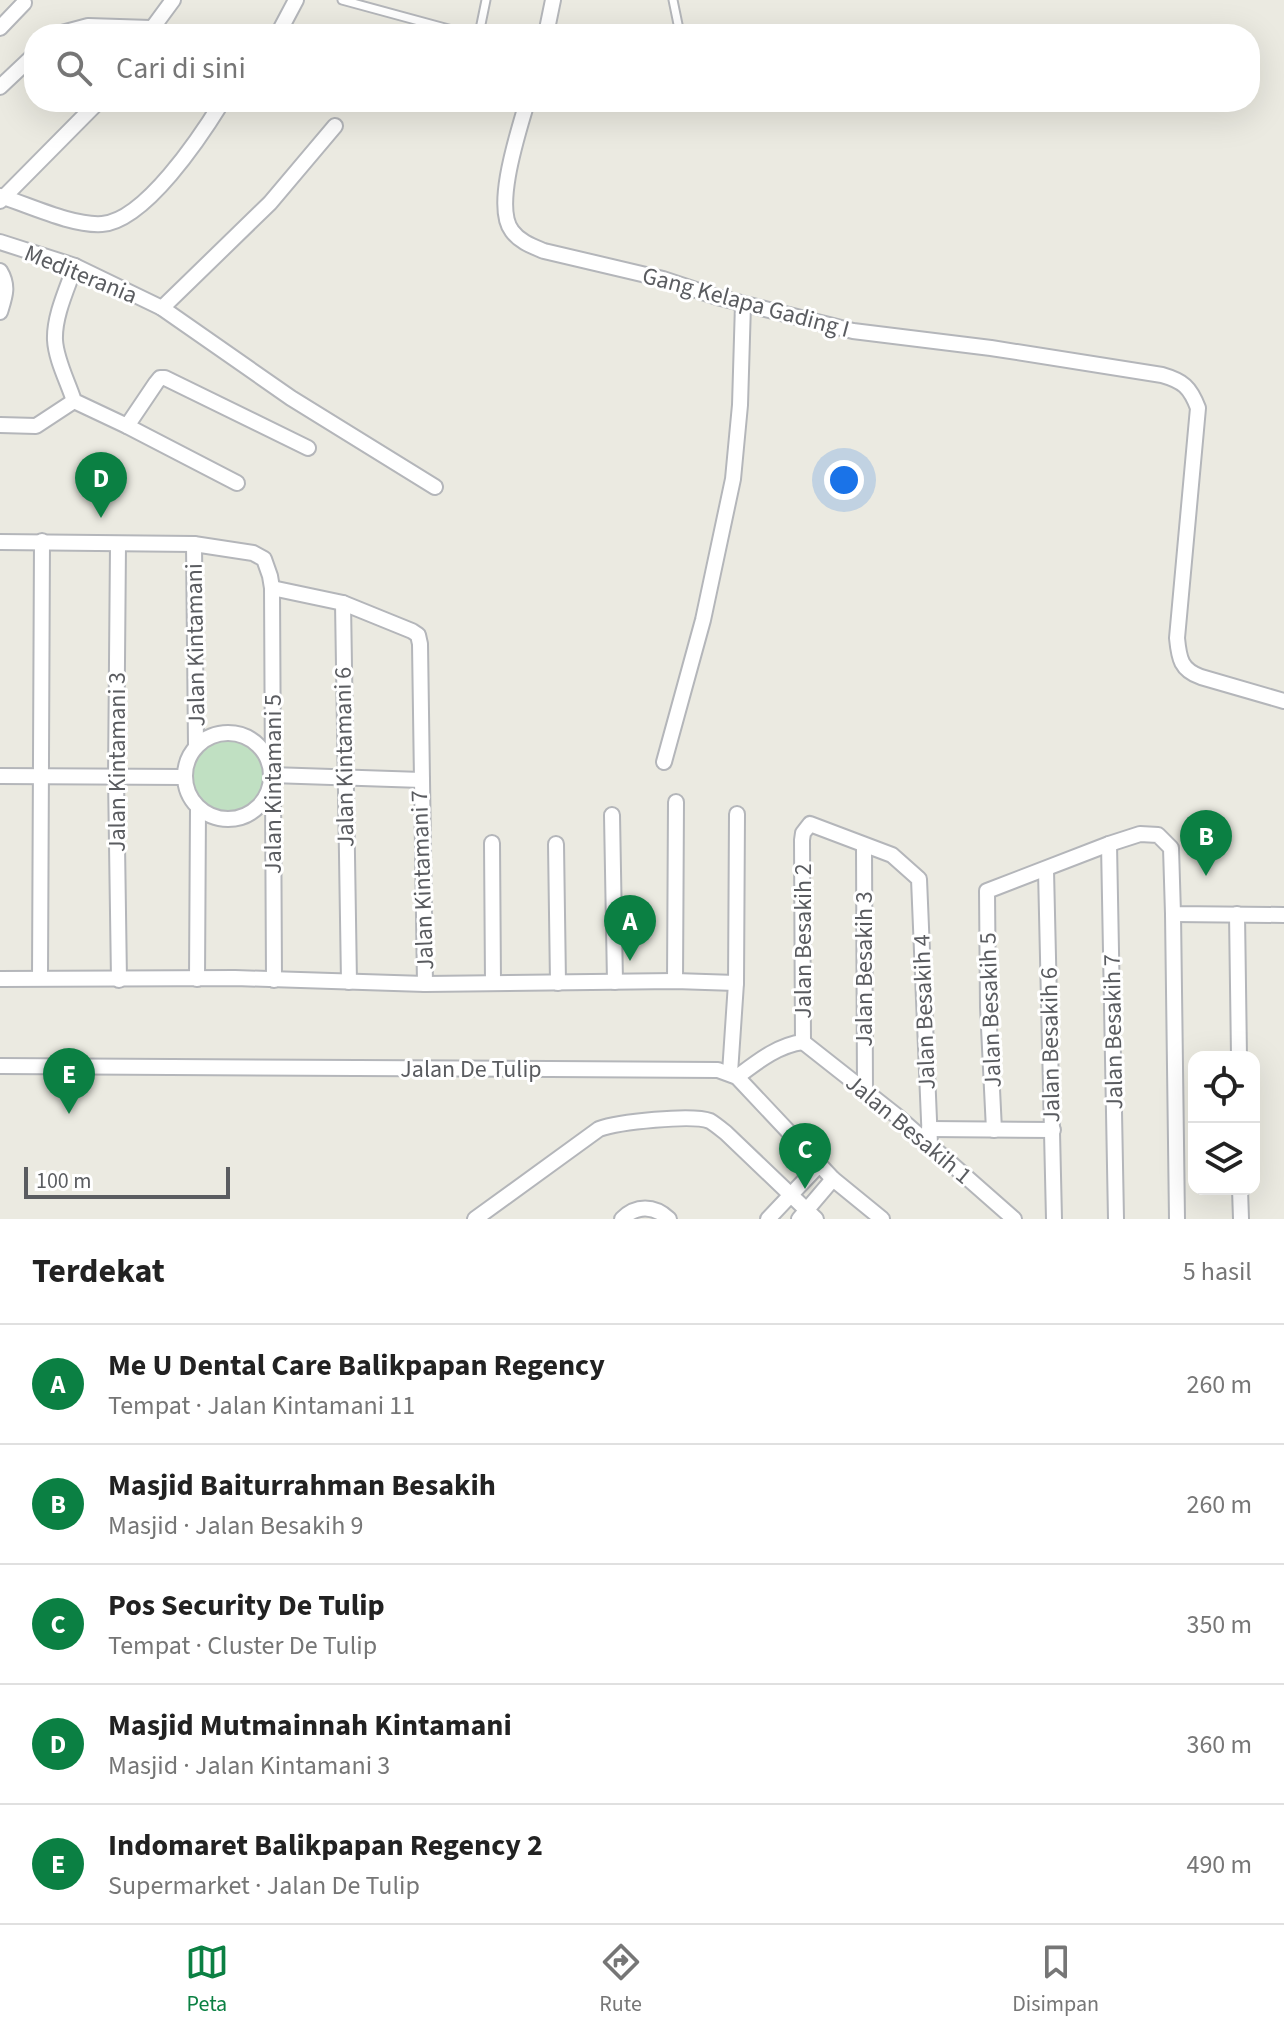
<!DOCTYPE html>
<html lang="id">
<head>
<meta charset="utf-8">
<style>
	:root { --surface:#fff; --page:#f2f2f2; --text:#222; --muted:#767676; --line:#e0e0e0; --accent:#0b8043 }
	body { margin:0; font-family:"Source Sans 3",sans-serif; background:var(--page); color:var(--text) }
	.controls { position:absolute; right:24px; bottom:24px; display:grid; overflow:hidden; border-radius:16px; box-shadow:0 8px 32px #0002 }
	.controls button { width:72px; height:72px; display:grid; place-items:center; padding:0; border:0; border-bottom:2px solid var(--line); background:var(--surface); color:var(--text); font:40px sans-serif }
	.scale { position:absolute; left:24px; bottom:20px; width:206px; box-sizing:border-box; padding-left:8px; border:4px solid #5a5c60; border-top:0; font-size:22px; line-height:28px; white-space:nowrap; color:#5a5c60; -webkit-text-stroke:6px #fff; paint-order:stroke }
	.you { position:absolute; left:844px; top:480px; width:28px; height:28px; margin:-20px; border:6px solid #fff; border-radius:50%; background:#1a73e8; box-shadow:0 0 0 12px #1a73e833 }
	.badge { display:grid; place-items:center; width:52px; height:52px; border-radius:50%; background:var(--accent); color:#fff; font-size:26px; font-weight:700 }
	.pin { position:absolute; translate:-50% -66px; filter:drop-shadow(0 2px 4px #0008) }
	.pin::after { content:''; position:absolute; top:42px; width:28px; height:24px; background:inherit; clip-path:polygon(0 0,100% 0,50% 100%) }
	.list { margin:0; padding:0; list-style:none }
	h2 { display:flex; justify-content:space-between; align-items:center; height:104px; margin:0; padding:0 32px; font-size:34px }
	h2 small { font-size:26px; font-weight:400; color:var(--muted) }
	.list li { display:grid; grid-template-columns:52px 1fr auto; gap:24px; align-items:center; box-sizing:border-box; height:120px; padding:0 32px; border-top:2px solid var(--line) }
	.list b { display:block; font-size:30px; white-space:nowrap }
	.list p { margin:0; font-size:26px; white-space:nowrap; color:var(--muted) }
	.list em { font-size:26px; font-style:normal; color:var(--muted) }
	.icon { flex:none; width:44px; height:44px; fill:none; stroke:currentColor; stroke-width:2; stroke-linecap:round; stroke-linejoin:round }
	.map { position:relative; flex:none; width:1284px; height:1219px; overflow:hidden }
	.search { position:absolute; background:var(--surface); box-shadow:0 8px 32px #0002; left:24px; right:24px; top:24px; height:88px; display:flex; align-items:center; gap:20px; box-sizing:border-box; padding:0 28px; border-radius:32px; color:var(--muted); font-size:30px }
	.sheet { height:704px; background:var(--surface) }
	nav { display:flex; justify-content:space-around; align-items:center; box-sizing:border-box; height:112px; border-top:2px solid var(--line); background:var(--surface); font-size:22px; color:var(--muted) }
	nav a { display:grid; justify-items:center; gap:4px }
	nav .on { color:var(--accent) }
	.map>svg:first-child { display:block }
</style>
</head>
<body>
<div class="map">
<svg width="1284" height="1219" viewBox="0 0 1284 1219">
	<rect width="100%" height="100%" fill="#ebeae1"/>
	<circle fill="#c0e0c2" cx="229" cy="776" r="39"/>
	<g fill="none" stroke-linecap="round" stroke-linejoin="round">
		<defs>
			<g id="lane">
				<path d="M 342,0 L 467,34"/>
				<path d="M 673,0 L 680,34"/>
				<path d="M 479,34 L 486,0"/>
				<path d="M 704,102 L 704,103"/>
			</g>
			<g id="street">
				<path d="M 0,28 L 24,3"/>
				<path d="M 58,34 L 88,26 L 151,28"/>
				<path d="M 148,34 L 173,0"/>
				<path d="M 278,34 L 296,0"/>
				<path d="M 546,34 L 553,0"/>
				<path d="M 0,87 L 34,55"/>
				<path d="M 527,102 C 519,130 493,207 512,231 C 520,242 532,246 544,251 L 663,279 L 717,297 L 853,331 L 991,348 L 1162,375 C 1183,381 1190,387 1198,408 L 1177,638 C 1179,659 1181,670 1201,677 L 1284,701"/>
				<path d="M 335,126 L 270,203 L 162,308 L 291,398 L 435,487"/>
				<path d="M 0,196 C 29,205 72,226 102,224 C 145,221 201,136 222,102"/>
				<path d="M 0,201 L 98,102"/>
				<path d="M 0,242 L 75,266 L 162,308"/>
				<path d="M 75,266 C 67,289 54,316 55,340 C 56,360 68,382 74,401 L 127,426 L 156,383 L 160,378 L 165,378 L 308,448"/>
				<path d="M 0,271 C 9,286 5,296 0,312"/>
				<path d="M 0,425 L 36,426 L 74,401"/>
				<path d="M 127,426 L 237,483"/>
				<path d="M 0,542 L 194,544 L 253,553 L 264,559 L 270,576 L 272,588 L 274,980"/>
				<path d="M 194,544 L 196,746"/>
				<path d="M 118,545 L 116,777 L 119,980"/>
				<path d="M 272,588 L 343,603 L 412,631 L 418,635 L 420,644 L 425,984"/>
				<path d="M 343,603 L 349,982"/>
				<circle cx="228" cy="776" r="43"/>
				<path d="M 664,762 L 703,620 L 733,479 L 740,405 L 743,304"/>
				<path d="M 271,775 L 422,780"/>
				<path d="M 0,776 L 184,777"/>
				<path d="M 612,815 L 615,982"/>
				<path d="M 492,843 L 493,983"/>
				<path d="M 556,844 L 558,983"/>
				<path d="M 1109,844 L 1116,1219"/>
				<path d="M 864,847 L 865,1091"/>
				<path d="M 1046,870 L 1054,1219"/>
				<path d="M 1173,914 L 1177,1219"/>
				<path d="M 1237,914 L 1239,1057"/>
				<path d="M 40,977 L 42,541"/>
				<path d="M 0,979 L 235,978 L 425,984 L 675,981 L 736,983"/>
				<path d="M 197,979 L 198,808"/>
				<path d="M 675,981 L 676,802"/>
				<path d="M 803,1042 L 802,840 L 803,833 L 810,824 L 892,855 L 919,879 L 930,1144"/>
				<path d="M 803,1042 L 897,1116 L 1014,1219"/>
				<path d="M 0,1066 L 718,1070 L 737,1077 L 833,1179 L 882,1219"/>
				<path d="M 730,1073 L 736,983 L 737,814"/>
				<path d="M 737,1077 C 757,1062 778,1045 803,1042"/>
				<path d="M 929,1129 L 1053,1130"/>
				<path d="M 994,1130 L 988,1007 L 987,891 L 1109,844 L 1140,834 L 1158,835 L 1171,848 L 1173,914 L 1284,915"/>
				<path d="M 1240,1189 L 1241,1219"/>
				<path d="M 475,1219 L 599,1129 C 618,1122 692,1114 710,1121 C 715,1124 721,1129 726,1133 L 816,1219"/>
				<path d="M 622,1219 C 636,1205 654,1205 669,1219"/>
				<path d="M 768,1219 L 819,1165"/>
				<path d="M 799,1219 L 833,1179"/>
			</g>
		</defs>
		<use href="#lane" stroke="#b4b6ba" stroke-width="11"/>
		<use href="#street" stroke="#b4b6ba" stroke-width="18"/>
		<use href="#lane" stroke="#fff" stroke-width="7"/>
		<use href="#street" stroke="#fff" stroke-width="14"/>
	</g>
	<g text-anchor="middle" stroke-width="6" stroke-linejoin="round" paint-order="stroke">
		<g font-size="24" fill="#5a5c60" stroke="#fff">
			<text transform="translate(81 274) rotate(22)" y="8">Mediterania</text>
			<text transform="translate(746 302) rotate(15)" y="8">Gang Kelapa Gading I</text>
			<text transform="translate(195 645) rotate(-91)" y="8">Jalan Kintamani</text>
			<text transform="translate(344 757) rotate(-91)" y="8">Jalan Kintamani 6</text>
			<text transform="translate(117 762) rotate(-90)" y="8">Jalan Kintamani 3</text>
			<text transform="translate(273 784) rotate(-90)" y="8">Jalan Kintamani 5</text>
			<text transform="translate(422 880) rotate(-92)" y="8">Jalan Kintamani 7</text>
			<text transform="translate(803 941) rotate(-90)" y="8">Jalan Besakih 2</text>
			<text transform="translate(864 969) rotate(-90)" y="8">Jalan Besakih 3</text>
			<text transform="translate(990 1010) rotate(-92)" y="8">Jalan Besakih 5</text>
			<text transform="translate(924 1012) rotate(-92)" y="8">Jalan Besakih 4</text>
			<text transform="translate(1113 1032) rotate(-91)" y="8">Jalan Besakih 7</text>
			<text transform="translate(1050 1045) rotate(-91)" y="8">Jalan Besakih 6</text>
			<text x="471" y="1077">Jalan De Tulip</text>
			<text transform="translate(909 1129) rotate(40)" y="8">Jalan Besakih 1</text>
		</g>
	</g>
</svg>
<div class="controls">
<button><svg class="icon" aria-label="locate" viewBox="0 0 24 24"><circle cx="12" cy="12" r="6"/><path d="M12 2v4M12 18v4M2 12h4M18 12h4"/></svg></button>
<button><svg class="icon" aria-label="layers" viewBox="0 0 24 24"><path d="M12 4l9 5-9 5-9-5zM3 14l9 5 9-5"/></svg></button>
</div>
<div class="scale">100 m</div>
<div class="you"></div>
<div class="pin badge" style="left:630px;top:961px">A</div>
<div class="pin badge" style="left:1206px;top:876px">B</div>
<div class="pin badge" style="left:805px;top:1189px">C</div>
<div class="pin badge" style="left:101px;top:518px">D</div>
<div class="pin badge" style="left:69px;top:1114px">E</div>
<div class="search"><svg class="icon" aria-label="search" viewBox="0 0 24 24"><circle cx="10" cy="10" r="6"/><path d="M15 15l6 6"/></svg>Cari di sini</div>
</div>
<section class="sheet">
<h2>Terdekat<small>5 hasil</small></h2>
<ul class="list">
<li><span class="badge">A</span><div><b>Me U Dental Care Balikpapan Regency</b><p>Tempat · Jalan Kintamani 11</p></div><em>260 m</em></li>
<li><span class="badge">B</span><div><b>Masjid Baiturrahman Besakih</b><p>Masjid · Jalan Besakih 9</p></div><em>260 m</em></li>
<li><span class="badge">C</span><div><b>Pos Security De Tulip</b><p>Tempat · Cluster De Tulip</p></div><em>350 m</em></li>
<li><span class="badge">D</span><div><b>Masjid Mutmainnah Kintamani</b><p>Masjid · Jalan Kintamani 3</p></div><em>360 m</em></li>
<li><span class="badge">E</span><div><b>Indomaret Balikpapan Regency 2</b><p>Supermarket · Jalan De Tulip</p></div><em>490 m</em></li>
</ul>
</section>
<nav>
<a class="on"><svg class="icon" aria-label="map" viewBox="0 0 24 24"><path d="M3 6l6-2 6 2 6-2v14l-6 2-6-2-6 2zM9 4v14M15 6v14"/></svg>Peta</a>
<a><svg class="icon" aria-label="directions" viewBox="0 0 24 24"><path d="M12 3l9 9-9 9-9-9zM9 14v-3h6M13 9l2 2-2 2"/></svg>Rute</a>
<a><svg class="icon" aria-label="saved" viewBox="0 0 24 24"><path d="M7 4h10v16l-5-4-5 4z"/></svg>Disimpan</a>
</nav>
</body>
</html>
